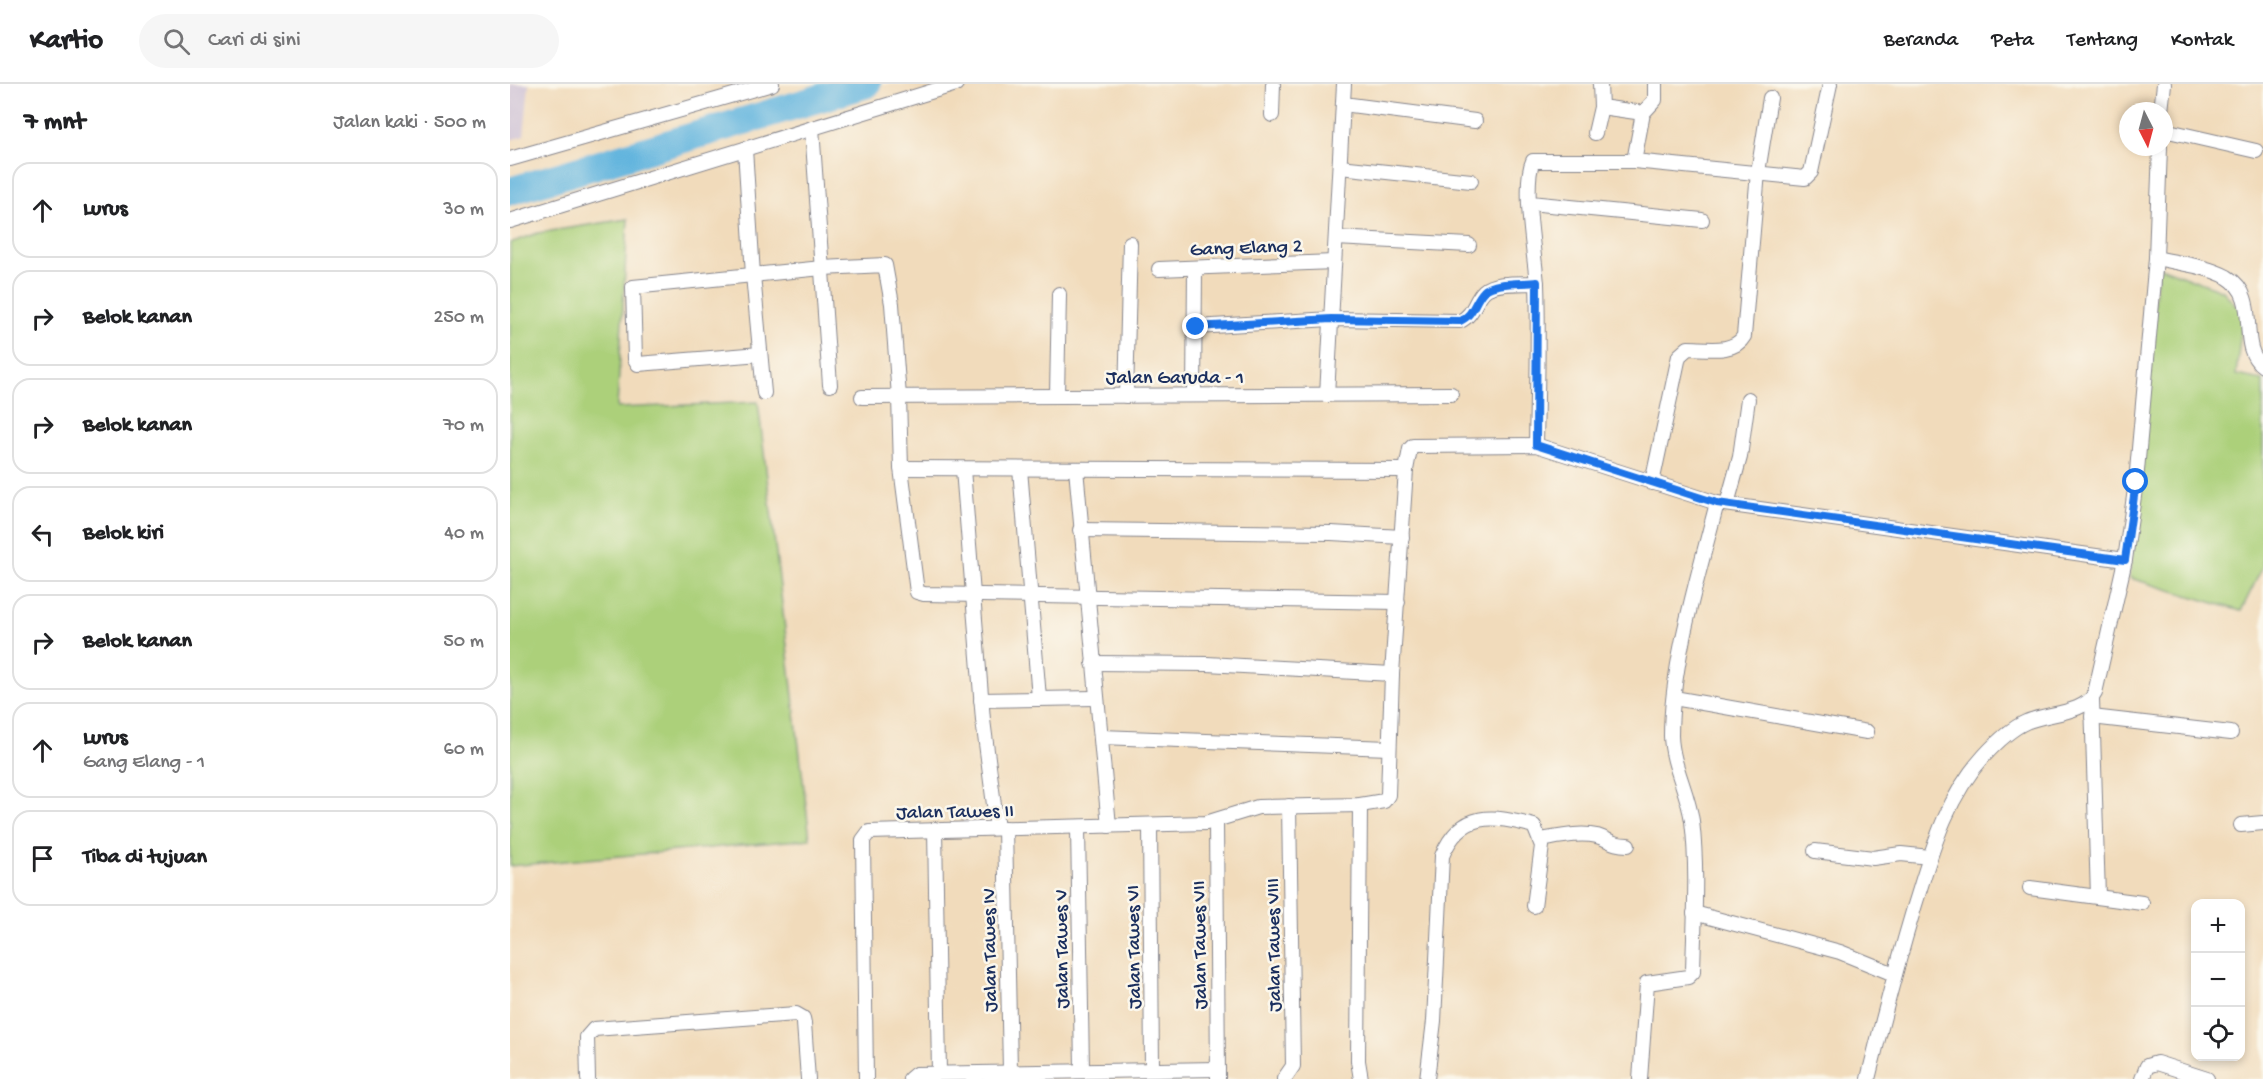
<!DOCTYPE html>
<html lang="id">
<head>
<meta charset="utf-8">
<style>
	:root { --surface:#fff; --page:#f6f6f6; --text:#202124; --muted:#757577; --line:#e0e0e0 }
	body { margin:0; font-family:"Gochi Hand",sans-serif; background:var(--page); color:var(--text) }
	.controls { position:absolute; right:18px; bottom:18px; display:grid; overflow:hidden; border-radius:12px; box-shadow:0 3px 9px #0003 }
	.controls button { width:54px; height:54px; display:grid; place-items:center; padding:0; border:0; border-bottom:2px solid var(--line); background:var(--surface); color:var(--text); font:30px sans-serif }
	.compass { position:absolute; left:1609px; top:18px; width:54px; height:54px; border-radius:50%; background:var(--surface); box-shadow:0 3px 9px #0003; rotate:174deg }
	.stop { position:absolute; width:18px; height:18px; margin:-14px; border:4px solid #1a73e8; border-radius:50%; background:#fff }
	.stop.end { background:#1a73e8; border-color:#fff; box-shadow:0 2px 6px #0008 }
	.list { margin:0; padding:0; list-style:none }
	h2 { display:flex; justify-content:space-between; align-items:center; height:78px; margin:0; padding:0 24px; font-size:26px }
	h2 small { font-size:20px; font-weight:400; color:var(--muted) }
	.list li { display:grid; grid-template-columns:39px 1fr auto; gap:18px; align-items:center; box-sizing:border-box; height:96px; margin:0 12px 12px; padding:0 12px; border:2px solid var(--line); border-radius:18px }
	.list b { display:block; font-size:22px; white-space:nowrap }
	.list p { margin:0; font-size:20px; white-space:nowrap; color:var(--muted) }
	.list em { font-size:20px; font-style:normal; color:var(--muted) }
	.icon { flex:none; width:33px; height:33px; fill:none; stroke:currentColor; stroke-width:2; stroke-linecap:round; stroke-linejoin:round }
	.map { position:relative; flex:none; width:1753px; height:995px; overflow:hidden }
	header { display:flex; align-items:center; gap:36px; box-sizing:border-box; height:84px; padding:0 30px; background:var(--surface); border-bottom:2px solid var(--line) }
	header strong { font-size:28px }
	nav { display:flex; gap:33px; margin-inline-start:auto; font-size:21px }
	.search { width:420px; height:54px; background:var(--page); display:flex; align-items:center; gap:15px; box-sizing:border-box; padding:0 21px; border-radius:33px; color:var(--muted); font-size:22px }
	main { display:flex }
	aside { flex:1; background:var(--surface) }
	.map>svg:first-child { display:block }
</style>
</head>
<body>
<header>
<strong>Kartio</strong>
<div class="search"><svg class="icon" aria-label="search" viewBox="0 0 24 24"><circle cx="10" cy="10" r="6"/><path d="M15 15l6 6"/></svg>Cari di sini</div>
<nav><a>Beranda</a><a>Peta</a><a>Tentang</a><a>Kontak</a></nav>
</header>
<main>
<aside>
<h2>7 mnt<small>Jalan kaki · 500 m</small></h2>
<ul class="list">
<li><svg class="icon" aria-label="ahead" viewBox="0 0 24 24"><path d="M12 20V5M6 11l6-6 6 6"/></svg><div><b>Lurus</b></div><em>30 m</em></li>
<li><svg class="icon" aria-label="right" viewBox="0 0 24 24"><path d="M7 20v-9h11M14 6l5 5-5 5"/></svg><div><b>Belok kanan</b></div><em>250 m</em></li>
<li><svg class="icon" aria-label="right" viewBox="0 0 24 24"><path d="M7 20v-9h11M14 6l5 5-5 5"/></svg><div><b>Belok kanan</b></div><em>70 m</em></li>
<li><svg class="icon" aria-label="left" viewBox="0 0 24 24"><path d="M17 20v-9H6M10 6l-5 5 5 5"/></svg><div><b>Belok kiri</b></div><em>40 m</em></li>
<li><svg class="icon" aria-label="right" viewBox="0 0 24 24"><path d="M7 20v-9h11M14 6l5 5-5 5"/></svg><div><b>Belok kanan</b></div><em>50 m</em></li>
<li><svg class="icon" aria-label="ahead" viewBox="0 0 24 24"><path d="M12 20V5M6 11l6-6 6 6"/></svg><div><b>Lurus</b><p>Gang Elang - 1</p></div><em>60 m</em></li>
<li><svg class="icon" aria-label="arrive" viewBox="0 0 24 24"><path d="M6 21V4h12l-3 4 3 4H6"/></svg><div><b>Tiba di tujuan</b></div></li>
</ul>
</aside>
<div class="map">
<svg width="1753" height="995" viewBox="0 0 1753 995">
	<rect width="100%" height="100%" fill="#fbf7ec"/>
	<filter id="ink" filterUnits="userSpaceOnUse"><feTurbulence type="fractalNoise" baseFrequency=".0167" numOctaves="2"/><feDisplacementMap in="SourceGraphic" scale="12" xChannelSelector="R" yChannelSelector="G"/><feConvolveMatrix kernelMatrix="1 2 1 2 8 2 1 2 1" color-interpolation-filters="sRGB"/></filter>
	<filter id="wash" filterUnits="userSpaceOnUse"><feTurbulence type="fractalNoise" baseFrequency=".008" numOctaves="4" result="noise"/><feDisplacementMap in="SourceGraphic" scale="24" xChannelSelector="R" yChannelSelector="G"/><feGaussianBlur stdDeviation="1.35" result="paint"/><feColorMatrix in="noise" values="0 0 0 0 0 0 0 0 0 0 0 0 0 0 0 0 0 1.4 0 .05"/><feComposite in="paint" operator="in"/></filter>
	<g filter="url(#wash)">
		<rect width="100%" height="100%" fill="#f1dbbb"/>
		<path fill="#ccbfd4" d="M 0,0 L 19,0 L 14,52 L 0,56 Z"/>
		<g fill="#acd07a" stroke="#64806c" stroke-width="1.5">
			<path d="M 118,135 L 107,324 L 248,318 L 300,755 L 0,782 L 0,159 L 28,149 Z"/>
			<path d="M 1648,182 L 1713,207 L 1733,229 L 1726,291 L 1753,296 L 1753,482 L 1731,527 L 1620,494 Z"/>
		</g>
		<g fill="none" stroke-linecap="round" stroke-linejoin="round">
			<path stroke="#63b5de" stroke-width="28" d="M 0,107 L 357,0"/>
		</g>
	</g>
	<g filter="url(#ink)">
		<g fill="none" stroke-linecap="round" stroke-linejoin="round">
			<defs>
				<g id="street">
					<path d="M 1090,0 L 1091,23 L 1133,29"/>
					<path d="M 833,20 L 965,37"/>
					<path d="M 1651,27 L 1654,0"/>
					<path d="M 762,31 L 763,0"/>
					<path d="M 302,44 L 320,301"/>
					<path d="M 1654,46 L 1746,67"/>
					<path d="M 1085,49 L 1091,23"/>
					<path d="M 235,65 L 243,191 L 254,309"/>
					<path d="M 0,75 L 262,0"/>
					<path d="M 1124,77 L 1133,29 L 1145,16 L 1145,0"/>
					<path d="M 830,83 L 961,97"/>
					<path d="M 1020,119 L 1192,136"/>
					<path d="M 0,137 L 446,0"/>
					<path d="M 826,154 L 959,161"/>
					<path d="M 1646,174 C 1668,179 1697,182 1717,193 C 1753,214 1725,262 1753,282"/>
					<path d="M 649,185 L 824,178"/>
					<path d="M 686,243 L 821,235 L 950,237 C 964,231 964,217 974,207 C 985,197 1013,200 1027,199"/>
					<path d="M 250,270 L 128,280 L 125,275 L 123,203 L 312,184 L 375,181 L 382,220 L 389,313 L 391,384 L 407,508 L 414,510 L 888,518"/>
					<path d="M 547,311 L 549,210"/>
					<path d="M 684,311 L 685,184"/>
					<path d="M 817,311 L 834,0"/>
					<path d="M 616,312 L 620,159"/>
					<path d="M 352,313 L 941,310"/>
					<path d="M 1026,361 C 1027,308 1029,254 1027,200 C 1025,172 1012,100 1023,77 L 1124,77 L 1295,94 L 1301,88 L 1320,0"/>
					<path d="M 391,384 L 896,386"/>
					<path d="M 453,385 L 473,636 L 487,744"/>
					<path d="M 510,385 L 529,614"/>
					<path d="M 566,385 L 599,742"/>
					<path d="M 1142,399 L 1169,272 L 1178,264 C 1196,264 1224,270 1234,252 L 1248,88 L 1260,14"/>
					<path d="M 1217,420 L 1230,373 L 1238,315"/>
					<path d="M 570,446 L 821,449 L 892,453"/>
					<path d="M 583,579 L 697,580 L 882,590"/>
					<path d="M 1164,614 L 1357,648"/>
					<path d="M 471,616 L 585,614"/>
					<path d="M 1582,616 L 1588,813"/>
					<path d="M 1582,633 L 1721,649"/>
					<path d="M 591,653 L 879,664"/>
					<path d="M 850,721 L 848,977 L 851,995"/>
					<path d="M 706,737 L 708,995"/>
					<path d="M 640,741 L 642,985"/>
					<path d="M 1731,741 L 1753,739"/>
					<path d="M 495,744 L 500,986"/>
					<path d="M 568,744 L 572,985"/>
					<path d="M 425,745 L 429,989"/>
					<path d="M 1030,756 C 1049,753 1069,748 1087,752 C 1100,756 1102,761 1118,761"/>
					<path d="M 1305,767 L 1363,774 L 1391,770 L 1420,773"/>
					<path d="M 1520,804 L 1632,819"/>
					<path d="M 1184,829 L 1330,868 L 1384,890"/>
					<path d="M 78,995 L 77,953 L 84,945 L 286,930 L 293,934 L 294,939 L 298,995"/>
					<path d="M 356,995 L 353,756 L 359,748 L 696,739 L 748,723 L 850,721 L 874,717 L 878,711 L 882,590 L 896,386 L 900,365 L 903,362 L 1026,361 L 1207,419 L 1615,476"/>
					<path d="M 400,995 L 406,990 L 708,985"/>
					<path d="M 774,995 L 783,982 L 779,722"/>
					<path d="M 917,995 L 924,937 L 932,772 C 951,726 983,731 1024,742 L 1032,762 L 1024,822"/>
					<path d="M 1130,995 L 1137,899 L 1178,893 L 1183,888 C 1184,838 1188,786 1182,737 C 1178,708 1162,681 1161,652 C 1161,580 1189,489 1207,419"/>
					<path d="M 1358,995 C 1372,938 1387,881 1404,824 C 1421,770 1435,715 1474,672 C 1485,660 1500,645 1516,638 C 1536,629 1575,630 1585,609 L 1615,476 L 1626,398 L 1646,174 L 1650,63"/>
					<path d="M 1632,995 L 1637,982 L 1647,979 L 1697,995"/>
				</g>
			</defs>
			<use href="#street" stroke="#86858c" stroke-width="16"/>
			<use href="#street" stroke="#fff" stroke-width="14"/>
		</g>
	</g>
	<g fill="none" stroke-linecap="round" stroke-linejoin="round" filter="url(#ink)">
		<path stroke="#1a73e8" stroke-width="8" d="M 686,243 L 821,235 L 950,237 C 964,231 964,217 974,207 C 985,197 1013,200 1027,198 L 1026,361 L 1207,419 L 1615,476 L 1626,398"/>
	</g>
	<g text-anchor="middle" stroke-width="5" stroke-linejoin="round" paint-order="stroke">
		<g font-size="20" fill="#1b2f5e" stroke="#fbf7ec">
			<text transform="translate(736 162) rotate(-2)" y="7">Gang Elang 2</text>
			<text x="665" y="299">Jalan Garuda - 1</text>
			<text transform="translate(445 726) rotate(-1)" y="7">Jalan Tawes II</text>
			<text transform="translate(688 861) rotate(-91)" y="7">Jalan Tawes VII</text>
			<text transform="translate(762 861) rotate(-91)" y="7">Jalan Tawes VIII</text>
			<text transform="translate(622 863) rotate(-91)" y="7">Jalan Tawes VI</text>
			<text transform="translate(550 865) rotate(-91)" y="7">Jalan Tawes V</text>
			<text transform="translate(478 866) rotate(-91)" y="7">Jalan Tawes IV</text>
		</g>
	</g>
</svg>
<div class="controls">
<button>+</button>
<button>−</button>
<button><svg class="icon" aria-label="locate" viewBox="0 0 24 24"><circle cx="12" cy="12" r="6"/><path d="M12 2v4M12 18v4M2 12h4M18 12h4"/></svg></button>
</div>
<svg class="compass" viewBox="-18 -18 36 36"><path d="M0-13l5 13h-10z" fill="#e53935"/><path d="M0 13l5-13h-10z" fill="#757577"/></svg>
<div class="stop" style="left:1626px;top:398px"></div>
<div class="stop end" style="left:686px;top:243px"></div>
</div>
</main>
</body>
</html>
